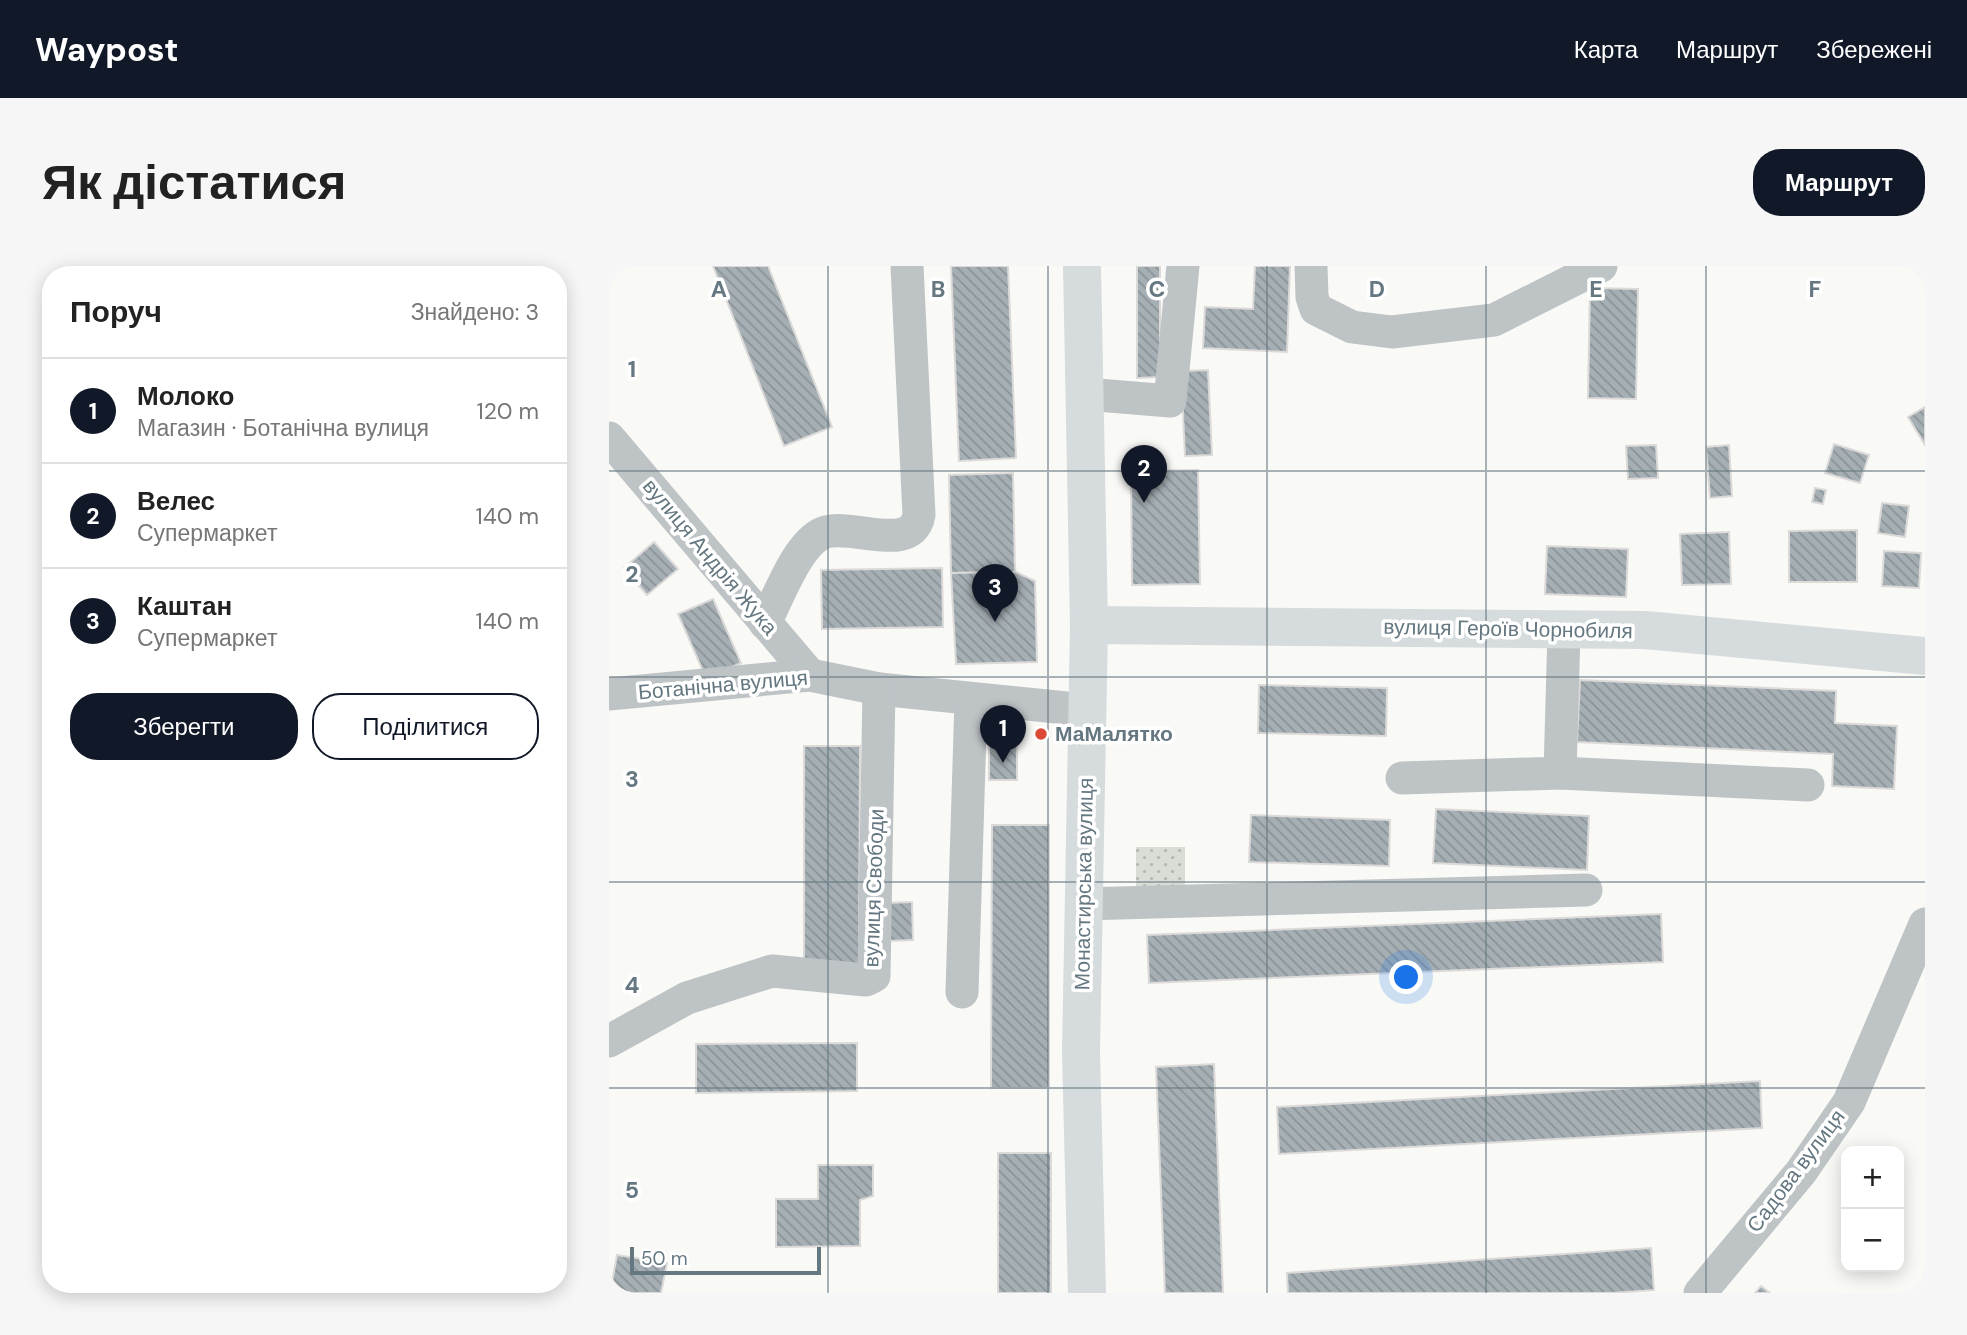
<!DOCTYPE html>
<html lang="uk">
<head>
<meta charset="utf-8">
<style>
	:root { --surface:#fff; --page:#f6f6f6; --text:#222; --muted:#767676; --line:#e0e0e0; --accent:#111827 }
	body { margin:0; font-family:"DM Sans",sans-serif; background:var(--page); color:var(--text) }
	.controls { position:absolute; right:21px; bottom:21px; display:grid; overflow:hidden; border-radius:14px; box-shadow:0 4px 18px #0003 }
	.controls button { width:63px; height:63px; display:grid; place-items:center; padding:0; border:0; border-bottom:2px solid var(--line); background:var(--surface); color:var(--text); font:35px sans-serif }
	.scale { position:absolute; left:21px; bottom:18px; width:191px; box-sizing:border-box; padding-left:7px; border:4px solid #657780; border-top:0; font-size:19px; line-height:24px; white-space:nowrap; color:#657780; -webkit-text-stroke:5px #fff; paint-order:stroke }
	.you { position:absolute; left:798px; top:712px; width:24px; height:24px; margin:-18px; border:5px solid #fff; border-radius:50%; background:#1a73e8; box-shadow:0 0 0 10px #1a73e833 }
	.badge { display:grid; place-items:center; width:46px; height:46px; border-radius:50%; background:var(--accent); color:#fff; font-size:23px; font-weight:700 }
	.pin { position:absolute; translate:-50% -58px; filter:drop-shadow(0 2px 4px #0008) }
	.pin::after { content:''; position:absolute; top:37px; width:24px; height:21px; background:inherit; clip-path:polygon(0 0,100% 0,50% 100%) }
	.list { margin:0; padding:0; list-style:none }
	h2 { display:flex; justify-content:space-between; align-items:center; height:91px; margin:0; padding:0 28px; font-size:30px }
	h2 small { font-size:23px; font-weight:400; color:var(--muted) }
	.list li { display:grid; grid-template-columns:46px 1fr auto; gap:21px; align-items:center; box-sizing:border-box; height:105px; padding:0 28px; border-top:2px solid var(--line) }
	.list b { display:block; font-size:26px; white-space:nowrap }
	.list p { margin:0; font-size:23px; white-space:nowrap; color:var(--muted) }
	.list em { font-size:23px; font-style:normal; color:var(--muted) }
	.actions { display:flex; gap:14px; padding:21px 28px }
	.actions a { flex:1; padding:16px 0; border:2px solid var(--accent); border-radius:28px; text-align:center; font-size:24px; color:var(--accent) }
	.actions .main { background:var(--accent); color:#fff }
	.map { position:relative; flex:none; width:1316px; height:1027px; overflow:hidden; border-radius:28px }
	header { display:flex; align-items:center; gap:42px; box-sizing:border-box; height:98px; padding:0 35px; background:var(--accent); color:#fff }
	header strong { font-size:33px }
	nav { display:flex; gap:38px; margin-inline-start:auto; font-size:24px }
	.intro { display:flex; align-items:center; justify-content:space-between; box-sizing:border-box; height:168px; padding:0 42px }
	h1 { margin:0; font-size:49px }
	.button { padding:18px 32px; border-radius:28px; background:var(--accent); color:#fff; font-size:24px; font-weight:700 }
	main { display:flex; gap:42px; padding:0 42px }
	aside { flex:1; background:var(--surface); border-radius:28px; box-shadow:0 4px 18px #0003 }
	.map>svg:first-child { display:block }
</style>
</head>
<body>
<header>
<strong>Waypost</strong>
<nav><a>Карта</a><a>Маршрут</a><a>Збережені</a></nav>
</header>
<div class="intro"><h1>Як дістатися</h1><a class="button">Маршрут</a></div>
<main>
<aside>
<h2>Поруч<small>Знайдено: 3</small></h2>
<ul class="list">
<li><span class="badge">1</span><div><b>Молоко</b><p>Магазин · Ботанічна вулиця</p></div><em>120 m</em></li>
<li><span class="badge">2</span><div><b>Велес</b><p>Супермаркет</p></div><em>140 m</em></li>
<li><span class="badge">3</span><div><b>Каштан</b><p>Супермаркет</p></div><em>140 m</em></li>
</ul>
<div class="actions"><a class="main">Зберегти</a><a>Поділитися</a></div>
</aside>
<div class="map">
<svg width="1316" height="1027" viewBox="0 0 1316 1027">
	<defs>
		<pattern id="grass-dots" width="8" height="8" patternUnits="userSpaceOnUse" patternTransform="scale(1.75)"><rect width="8" height="8" fill="#d9ddd6"/><path d="M2 2h.1M6 6h.1" fill="none" stroke="#b4b8b3" stroke-width="1.8" stroke-linecap="round"/></pattern>
		<pattern id="building-back-hatch" width="6" height="6" patternUnits="userSpaceOnUse" patternTransform="scale(1.75)"><rect width="6" height="6" fill="#a5afb4"/><path d="M-1 5l2 2M0 0l6 6M5-1l2 2" fill="none" stroke="#8a9398"/></pattern>
	</defs>
	<rect width="100%" height="100%" fill="#f9f9f6"/>
	<rect fill="url(#grass-dots)" x="527" y="581" width="49" height="39"/>
	<g fill="url(#building-back-hatch)" stroke="#dbdad9" stroke-width="2">
		<path d="M 104,0 L 159,0 L 223,161 L 175,180 Z"/>
		<path d="M 342,0 L 399,0 L 407,192 L 350,195 Z"/>
		<path d="M 528,0 L 551,0 L 551,111 L 528,112 Z"/>
		<path d="M 646,0 L 681,0 L 678,86 L 594,82 L 596,41 L 644,43 Z"/>
		<path d="M 981,22 L 1029,23 L 1027,133 L 979,132 Z"/>
		<path d="M 599,104 L 603,189 L 576,190 L 572,105 Z"/>
		<path d="M 1316,141 L 1316,179 L 1299,151 Z"/>
		<path d="M 1225,178 L 1260,189 L 1251,217 L 1216,207 Z"/>
		<path d="M 1047,179 L 1049,212 L 1019,213 L 1017,180 Z"/>
		<path d="M 1120,179 L 1123,230 L 1101,232 L 1097,181 Z"/>
		<path d="M 589,204 L 591,318 L 523,319 L 522,205 Z"/>
		<path d="M 404,207 L 406,306 L 342,307 L 340,209 Z"/>
		<path d="M 1206,222 L 1217,224 L 1214,238 L 1203,236 Z"/>
		<path d="M 1273,237 L 1300,240 L 1296,271 L 1269,267 Z"/>
		<path d="M 1248,264 L 1248,316 L 1180,316 L 1180,265 Z"/>
		<path d="M 1120,266 L 1122,318 L 1073,319 L 1071,268 Z"/>
		<path d="M 45,276 L 69,303 L 38,329 L 15,302 Z"/>
		<path d="M 938,280 L 1019,283 L 1017,331 L 936,328 Z"/>
		<path d="M 1275,285 L 1312,287 L 1310,322 L 1273,320 Z"/>
		<path d="M 333,302 L 334,361 L 213,363 L 212,304 Z"/>
		<path d="M 406,306 L 426,315 L 428,396 L 347,398 L 342,307 Z"/>
		<path d="M 104,333 L 132,397 L 97,412 L 69,348 Z"/>
		<path d="M 971,414 L 1227,425 L 1226,457 L 1288,460 L 1285,523 L 1223,520 L 1224,488 L 968,476 Z"/>
		<path d="M 650,419 L 778,422 L 777,470 L 649,467 Z"/>
		<path d="M 195,480 L 251,480 L 250,704 L 195,704 Z"/>
		<rect x="380" y="480" width="28" height="34"/>
		<path d="M 827,543 L 980,550 L 978,604 L 824,597 Z"/>
		<path d="M 642,549 L 781,554 L 780,600 L 640,596 Z"/>
		<path d="M 383,559 L 440,559 L 440,822 L 382,822 Z"/>
		<path d="M 303,636 L 304,674 L 279,675 L 278,637 Z"/>
		<path d="M 1052,648 L 1054,696 L 540,717 L 538,669 Z"/>
		<path d="M 248,777 L 248,825 L 87,827 L 87,778 Z"/>
		<path d="M 605,798 L 614,1027 L 556,1027 L 547,801 Z"/>
		<path d="M 1151,815 L 1153,862 L 670,888 L 668,841 Z"/>
		<rect x="389" y="887" width="53" height="140"/>
		<path d="M 209,899 L 264,899 L 264,930 L 251,934 L 251,980 L 167,981 L 167,933 L 209,933 Z"/>
		<path d="M 1042,982 L 1045,1024 L 1003,1027 L 679,1027 L 678,1007 Z"/>
		<path d="M 8,989 L 58,997 L 52,1027 L 1,1027 Z"/>
		<path d="M 1152,1020 L 1161,1027 L 1146,1027 Z"/>
	</g>
	<g fill="none" stroke-linecap="round" stroke-linejoin="round">
		<g stroke="#bec3c6" stroke-width="33">
			<path d="M 702,0 L 703,31 L 707,43 L 743,61 L 783,66 L 885,54 L 992,0"/>
			<path d="M 476,128 L 561,135 L 574,0"/>
			<path d="M 0,172 L 201,409"/>
			<path d="M 156,357 C 169,332 188,278 214,267 C 242,256 303,289 310,249 L 298,0"/>
			<path d="M 0,428 L 201,409 L 270,423 L 477,444"/>
			<path d="M 951,507 L 1199,519"/>
			<path d="M 793,512 L 951,507 L 955,365"/>
			<path d="M 474,638 L 977,624"/>
			<path d="M 353,726 L 362,433"/>
			<path d="M 0,775 L 78,732 L 163,705 L 257,714 L 265,710 L 270,423"/>
			<path d="M 1091,1027 L 1192,906 L 1240,836 L 1316,658"/>
		</g>
		<g stroke="#d6dbde" stroke-width="38">
			<path d="M 473,0 L 480,359 L 472,786 L 478,1027"/>
			<path d="M 480,359 L 1036,364 L 1316,390"/>
		</g>
	</g>
	<path fill="none" stroke="#657780" stroke-width="2" stroke-opacity="0.55" d="M 219,0 L 219,1027M 439,0 L 439,1027M 658,0 L 658,1027M 877,0 L 877,1027M 1097,0 L 1097,1027M 0,205 L 1316,205M 0,411 L 1316,411M 0,616 L 1316,616M 0,822 L 1316,822"/>
	<circle fill="#db4a34" stroke="#fff" stroke-width="2.5" cx="432" cy="468" r="7"/>
	<g text-anchor="middle" stroke-width="7" stroke-linejoin="round" paint-order="stroke">
		<g font-size="21" fill="#657780" stroke="#fff">
			<text transform="translate(101 291) rotate(50)" y="7">вулиця Андрія Жука</text>
			<text transform="translate(899 363) rotate(1)" y="7">вулиця Героїв Чорнобиля</text>
			<text transform="translate(114 419) rotate(-5)" y="7">Ботанічна вулиця</text>
			<text transform="translate(475 618) rotate(-89)" y="7">Монастирська вулиця</text>
			<text transform="translate(265 622) rotate(-88)" y="7">вулиця Свободи</text>
			<text transform="translate(1187 905) rotate(-53)" y="7">Садова вулиця</text>
		</g>
		<g font-size="21" font-weight="bold" fill="#657780" stroke="#fff" text-anchor="start">
			<text x="446" y="475">МаМалятко</text>
		</g>
	</g>
	<g font-size="23" text-anchor="middle" font-weight="bold" fill="#657780" stroke="#fff" stroke-width="7" stroke-linejoin="round" paint-order="stroke">
		<text x="110" y="31">A</text>
		<text x="329" y="31">B</text>
		<text x="548" y="31">C</text>
		<text x="768" y="31">D</text>
		<text x="987" y="31">E</text>
		<text x="1206" y="31">F</text>
		<text x="23" y="111">1</text>
		<text x="23" y="316">2</text>
		<text x="23" y="521">3</text>
		<text x="23" y="727">4</text>
		<text x="23" y="932">5</text>
	</g>
</svg>
<div class="controls">
<button>+</button>
<button>−</button>
</div>
<div class="scale">50 m</div>
<div class="you"></div>
<div class="pin badge" style="left:394px;top:497px">1</div>
<div class="pin badge" style="left:535px;top:237px">2</div>
<div class="pin badge" style="left:386px;top:356px">3</div>
</div>
</main>
</body>
</html>
